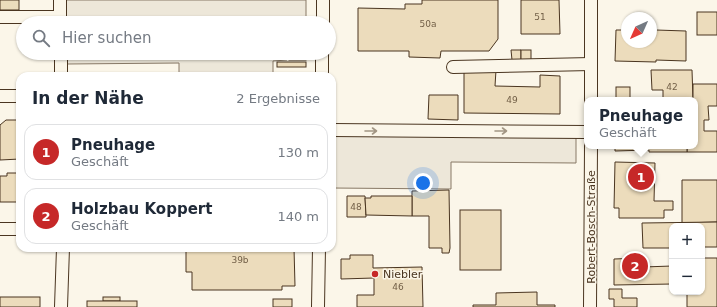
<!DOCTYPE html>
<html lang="de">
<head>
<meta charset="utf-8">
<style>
	:root { --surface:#fff; --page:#f2f2f3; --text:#1f2937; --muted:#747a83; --line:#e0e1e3; --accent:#c62828 }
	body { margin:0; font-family:"DejaVu Sans",sans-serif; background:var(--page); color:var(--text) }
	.controls { position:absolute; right:12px; bottom:12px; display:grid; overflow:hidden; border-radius:8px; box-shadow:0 1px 3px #0004 }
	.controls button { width:36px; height:36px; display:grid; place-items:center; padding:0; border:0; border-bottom:1px solid var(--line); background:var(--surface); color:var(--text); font:20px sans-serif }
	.compass { position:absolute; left:621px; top:12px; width:36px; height:36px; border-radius:50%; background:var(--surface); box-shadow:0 1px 3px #0004; rotate:225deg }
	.you { position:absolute; left:423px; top:183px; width:14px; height:14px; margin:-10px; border:3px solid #fff; border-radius:50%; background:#1a73e8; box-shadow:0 0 0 6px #1a73e833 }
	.badge { display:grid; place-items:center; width:26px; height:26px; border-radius:50%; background:var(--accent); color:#fff; font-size:13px; font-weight:700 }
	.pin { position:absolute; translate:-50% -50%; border:2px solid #fff; box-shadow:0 1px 4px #0006 }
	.popup { position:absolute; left:584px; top:97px; width:114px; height:52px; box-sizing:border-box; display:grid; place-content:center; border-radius:8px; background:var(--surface); filter:drop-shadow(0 1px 3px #0005); font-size:13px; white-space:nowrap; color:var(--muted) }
	.popup b { font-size:15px; color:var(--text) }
	.popup::after { content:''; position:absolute; left:50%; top:100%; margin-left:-8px; border:8px solid transparent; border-top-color:var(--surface) }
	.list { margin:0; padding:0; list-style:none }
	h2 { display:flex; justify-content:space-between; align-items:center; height:52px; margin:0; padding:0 16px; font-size:17px }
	h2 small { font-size:13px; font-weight:400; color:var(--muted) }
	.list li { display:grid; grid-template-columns:26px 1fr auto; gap:12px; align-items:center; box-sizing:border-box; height:56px; margin:0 8px 8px; padding:0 8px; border:1px solid var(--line); border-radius:12px }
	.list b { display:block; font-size:15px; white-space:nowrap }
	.list p { margin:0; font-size:13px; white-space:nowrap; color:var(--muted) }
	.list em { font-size:13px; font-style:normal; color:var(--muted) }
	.icon { flex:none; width:22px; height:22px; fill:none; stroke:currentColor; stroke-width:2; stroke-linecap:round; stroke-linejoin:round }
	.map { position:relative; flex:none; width:717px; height:307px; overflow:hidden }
	.search { position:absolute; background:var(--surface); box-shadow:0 1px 3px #0004; left:16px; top:16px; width:320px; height:44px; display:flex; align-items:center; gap:10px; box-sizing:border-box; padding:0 14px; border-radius:22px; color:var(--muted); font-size:15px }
	.panel { position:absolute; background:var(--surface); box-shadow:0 1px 3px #0004; left:16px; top:72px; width:320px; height:180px; border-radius:12px }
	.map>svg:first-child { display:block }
</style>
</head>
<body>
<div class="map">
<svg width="717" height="307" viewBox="0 0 717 307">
	<rect width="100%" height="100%" fill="#fbf6e9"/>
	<g fill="#ede7d9" stroke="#887966">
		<rect x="66" y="0" width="240" height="23"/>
		<path d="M 67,53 L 299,53 L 287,53 L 287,60 L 273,61 L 273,76 L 179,76 L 179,63 L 67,64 Z"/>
		<path d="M 332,125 L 576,127 L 576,163 L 451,162 L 451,189 L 332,188 Z"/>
	</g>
	<g fill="#ecdcbc" stroke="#4a3520">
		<rect x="0" y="0" width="19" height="10"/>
		<path d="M 422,0 L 498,0 L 498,39 L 489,51 L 441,51 L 440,58 L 409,57 L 409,51 L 358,51 L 358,8 L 405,9 L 405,4 L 422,4 Z"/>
		<path d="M 521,0 L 559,0 L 560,34 L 521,34 Z"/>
		<rect x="697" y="12" width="20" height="23"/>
		<path d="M 616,30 L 627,30 L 627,42 L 651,42 L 651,31 L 656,31 L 656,30 L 686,31 L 686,61 L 656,60 L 656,62 L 615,61 Z"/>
		<path d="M 511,50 L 521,50 L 521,60 L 512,60 Z"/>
		<rect x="521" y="50" width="10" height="10"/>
		<rect x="289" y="54" width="17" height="6"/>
		<rect x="277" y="62" width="29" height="5"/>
		<path d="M 464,69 L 496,70 L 495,86 L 540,87 L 540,75 L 560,76 L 560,114 L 464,113 Z"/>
		<path d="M 651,70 L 692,70 L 693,100 L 663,100 L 663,90 L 652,90 Z"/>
		<path d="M 85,74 L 145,75 L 145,76 L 85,76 Z"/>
		<path d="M 693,84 L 717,84 L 717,106 L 708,106 L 709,120 L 704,120 L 704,131 L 717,131 L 717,152 L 687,152 L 687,146 L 695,146 L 695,100 L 693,100 Z"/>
		<rect x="616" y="87" width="14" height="13"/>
		<path d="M 429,95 L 458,95 L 458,120 L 428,119 Z"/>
		<path d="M 6,120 L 20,120 L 20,159 L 0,160 L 0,125 Z"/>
		<path d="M 615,146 L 687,146 L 687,152 L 649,152 L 649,150 L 615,151 Z"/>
		<path d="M 615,162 L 655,163 L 654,201 L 673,201 L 673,210 L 664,210 L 664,218 L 619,218 L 619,208 L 614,208 Z"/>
		<path d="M 7,173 L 20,173 L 20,202 L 0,202 L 0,176 L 7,176 Z"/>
		<path d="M 682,180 L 717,180 L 717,222 L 682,223 Z"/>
		<path d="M 449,190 L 450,248 L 449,253 L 442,253 L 442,248 L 429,248 L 429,216 L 412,216 L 412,191 Z"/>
		<path d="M 347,196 L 365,196 L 366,217 L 347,217 Z"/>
		<path d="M 371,196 L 412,196 L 412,216 L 366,215 L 365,198 L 371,198 Z"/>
		<rect x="460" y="210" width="41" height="60"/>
		<path d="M 717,222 L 717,247 L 702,247 L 702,226 L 672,226 L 672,248 L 643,248 L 642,223 Z"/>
		<path d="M 186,248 L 294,248 L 295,286 L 282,286 L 282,290 L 192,290 L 192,272 L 186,272 Z"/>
		<path d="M 350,255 L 373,255 L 373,268 L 422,267 L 423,307 L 357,307 L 357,295 L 374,295 L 374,278 L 341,279 L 341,259 L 350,259 Z"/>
		<path d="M 643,258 L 643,267 L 672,266 L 672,284 L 614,285 L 614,259 Z"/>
		<path d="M 702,258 L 717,258 L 717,307 L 687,307 L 687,292 L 702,292 Z"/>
		<path d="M 609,289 L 622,289 L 622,298 L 637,298 L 637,307 L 614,307 L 614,299 L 609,299 Z"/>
		<path d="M 537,292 L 537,305 L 555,305 L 555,307 L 473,307 L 473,305 L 496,305 L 496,293 Z"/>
		<rect x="0" y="297" width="40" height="10"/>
		<rect x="103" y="297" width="17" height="4"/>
		<rect x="273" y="299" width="19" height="8"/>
		<rect x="87" y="301" width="50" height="6"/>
	</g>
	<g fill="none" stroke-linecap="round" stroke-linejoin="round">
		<defs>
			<g id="minor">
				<path d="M 591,0 L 591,100"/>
				<path d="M 0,17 L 60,17"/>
				<path d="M 60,23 L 60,0"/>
				<path d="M 323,23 L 323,0"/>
				<path d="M 61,53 L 61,76"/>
				<path d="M 453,67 L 591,64"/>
				<path d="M 322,76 L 322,53"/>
				<path d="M 0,96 L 20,96"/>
				<path d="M 332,130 L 587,132"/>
				<path d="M 0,229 L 20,229"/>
				<path d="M 61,307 L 63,248"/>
				<path d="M 318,307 L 319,248"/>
				<path d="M 590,307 L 591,146"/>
			</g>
		</defs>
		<use href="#minor" stroke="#4a3520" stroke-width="14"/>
		<use href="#minor" stroke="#fbf6e9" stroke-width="12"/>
	</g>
	<defs><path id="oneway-shaft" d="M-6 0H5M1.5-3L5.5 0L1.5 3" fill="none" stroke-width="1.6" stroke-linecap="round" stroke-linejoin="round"/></defs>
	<g stroke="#a29684">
		<use href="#oneway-shaft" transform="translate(371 131)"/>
		<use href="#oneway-shaft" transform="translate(501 131)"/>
	</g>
	<circle fill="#c62828" stroke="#fbf6e9" stroke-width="1.5" cx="375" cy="274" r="4"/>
	<g text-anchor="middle" stroke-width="3" stroke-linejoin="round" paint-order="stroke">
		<g font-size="9" fill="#725f47">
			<text x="540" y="20">51</text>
			<text x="428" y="27">50a</text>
			<text x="672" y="90">42</text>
			<text x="512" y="103">49</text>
			<text x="356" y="210">48</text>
			<text x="240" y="263">39b</text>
			<text x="398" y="290">46</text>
		</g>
		<g font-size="11" fill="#4a3520" stroke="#fbf6e9">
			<text transform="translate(591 227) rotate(-90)" y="4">Robert-Bosch-Straße</text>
		</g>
		<g font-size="11" fill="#4a3520" stroke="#fbf6e9" text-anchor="start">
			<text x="383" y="278">Niebler</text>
		</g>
	</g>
</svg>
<div class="controls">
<button>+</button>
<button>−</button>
</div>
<svg class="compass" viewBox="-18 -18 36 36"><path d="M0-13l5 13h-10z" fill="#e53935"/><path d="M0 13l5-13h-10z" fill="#747a83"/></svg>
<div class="you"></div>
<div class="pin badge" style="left:641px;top:177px">1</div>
<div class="popup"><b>Pneuhage</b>Geschäft</div>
<div class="pin badge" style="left:635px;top:266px">2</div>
<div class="search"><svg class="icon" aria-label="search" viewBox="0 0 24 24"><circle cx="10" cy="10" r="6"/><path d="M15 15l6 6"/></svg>Hier suchen</div>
<section class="panel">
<h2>In der Nähe<small>2 Ergebnisse</small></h2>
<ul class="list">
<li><span class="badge">1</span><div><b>Pneuhage</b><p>Geschäft</p></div><em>130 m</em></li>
<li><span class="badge">2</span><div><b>Holzbau Koppert</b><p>Geschäft</p></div><em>140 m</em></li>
</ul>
</section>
</div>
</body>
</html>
